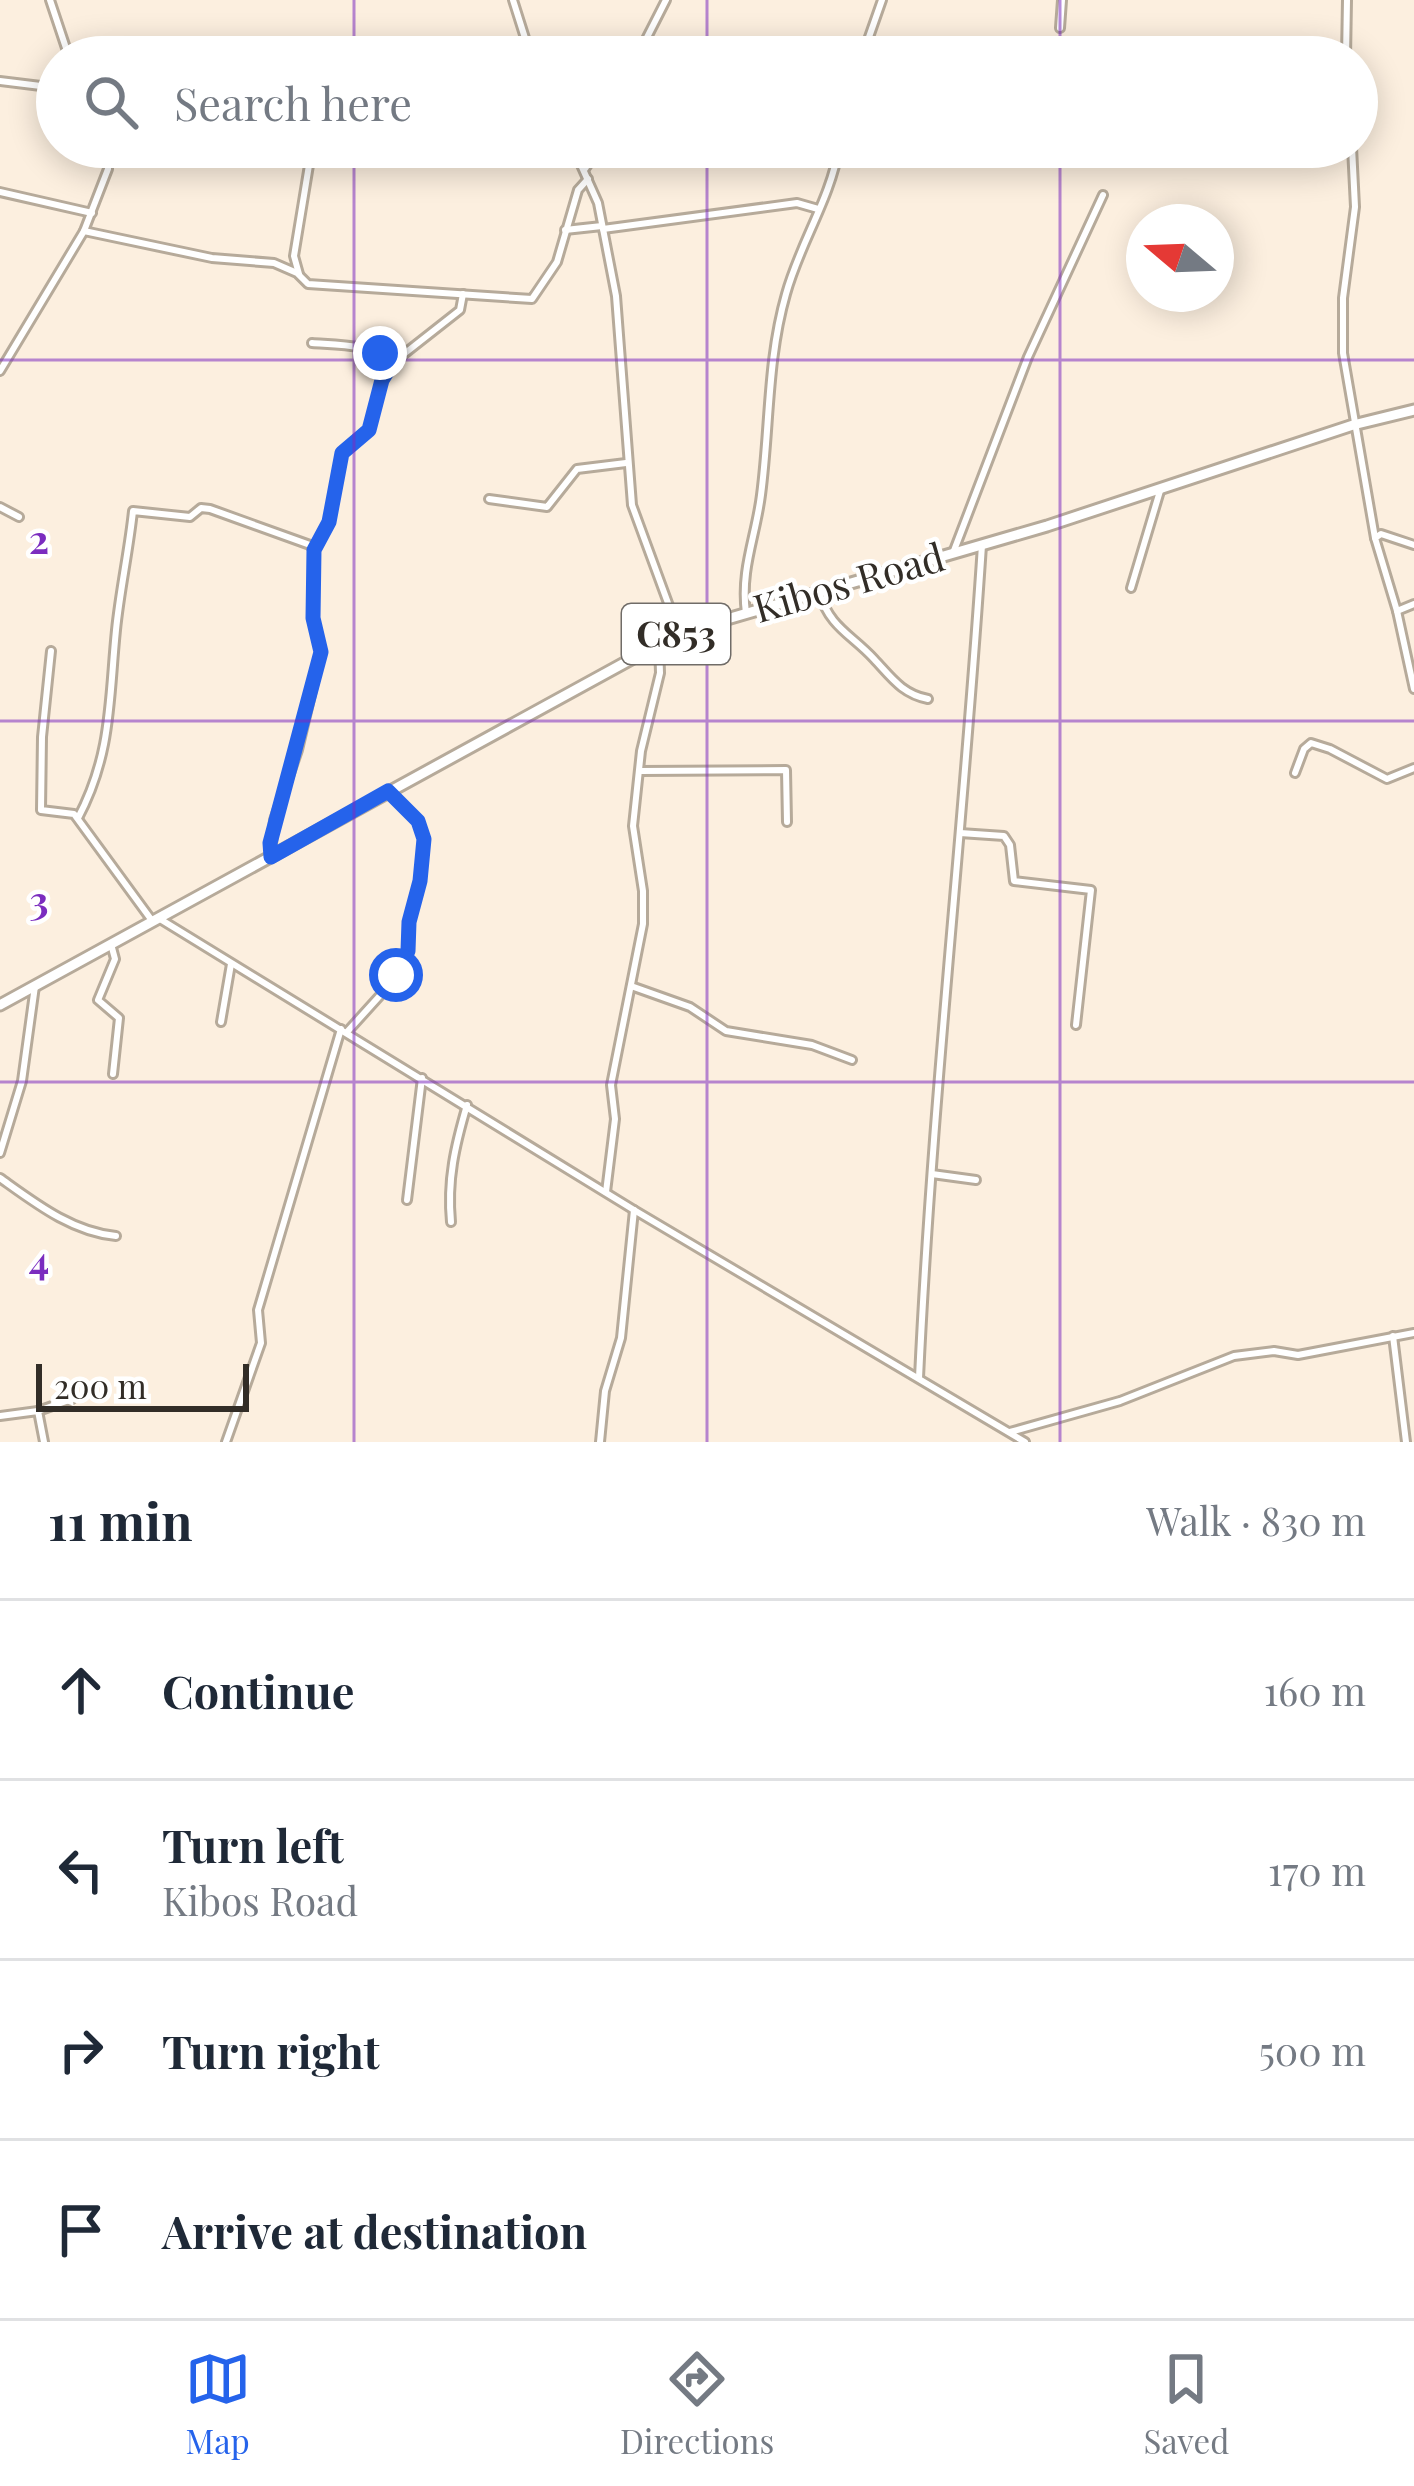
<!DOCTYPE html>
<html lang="en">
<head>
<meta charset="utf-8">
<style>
	:root { --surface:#fff; --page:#f2f2f3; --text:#1f2937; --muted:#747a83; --line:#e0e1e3; --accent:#2563eb }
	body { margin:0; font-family:"Playfair Display",serif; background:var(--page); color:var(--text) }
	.compass { position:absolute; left:1126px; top:204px; width:108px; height:108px; border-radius:50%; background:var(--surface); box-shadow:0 6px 30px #0003; rotate:289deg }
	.scale { position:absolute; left:36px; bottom:30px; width:213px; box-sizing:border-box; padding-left:12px; border:6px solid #322d27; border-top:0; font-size:33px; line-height:42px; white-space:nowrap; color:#322d27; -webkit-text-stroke:9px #fff; paint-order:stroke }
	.stop { position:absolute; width:36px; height:36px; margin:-27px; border:9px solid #2563eb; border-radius:50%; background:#fff }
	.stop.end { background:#2563eb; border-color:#fff; box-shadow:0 3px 12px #0008 }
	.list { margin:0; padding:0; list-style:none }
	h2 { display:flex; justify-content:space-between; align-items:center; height:156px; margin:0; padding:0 48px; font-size:51px }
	h2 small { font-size:39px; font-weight:400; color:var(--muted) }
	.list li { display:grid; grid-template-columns:78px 1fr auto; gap:36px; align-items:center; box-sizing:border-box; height:180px; padding:0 48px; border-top:3px solid var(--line) }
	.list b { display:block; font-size:45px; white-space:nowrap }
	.list p { margin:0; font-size:39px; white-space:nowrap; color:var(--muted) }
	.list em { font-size:39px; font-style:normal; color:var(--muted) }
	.icon { flex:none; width:66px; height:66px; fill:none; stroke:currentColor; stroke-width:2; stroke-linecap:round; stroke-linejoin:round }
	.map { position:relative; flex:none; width:1414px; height:1442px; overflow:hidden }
	.search { position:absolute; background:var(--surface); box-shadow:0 6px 30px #0003; left:36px; right:36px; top:36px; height:132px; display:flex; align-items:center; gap:30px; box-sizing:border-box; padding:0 42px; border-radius:66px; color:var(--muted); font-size:45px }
	.sheet { height:876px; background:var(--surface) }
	nav { display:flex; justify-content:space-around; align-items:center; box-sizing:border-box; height:168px; border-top:3px solid var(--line); background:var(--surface); font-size:33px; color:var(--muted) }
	nav a { display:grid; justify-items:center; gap:6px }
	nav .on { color:var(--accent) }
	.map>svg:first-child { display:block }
</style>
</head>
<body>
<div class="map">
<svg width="1414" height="1442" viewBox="0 0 1414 1442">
	<rect width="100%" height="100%" fill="#fcefdf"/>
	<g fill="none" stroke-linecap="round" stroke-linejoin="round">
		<defs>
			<g id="minor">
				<path d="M 50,0 L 69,57"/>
				<path d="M 513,0 L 531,57"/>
				<path d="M 1060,28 L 1062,0"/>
				<path d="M 447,53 L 460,57"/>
				<path d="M 637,57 L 666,0"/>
				<path d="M 862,57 L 882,0"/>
				<path d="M 1346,57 L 1347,0"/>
				<path d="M 0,81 L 57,88"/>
				<path d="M 140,147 L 190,151 L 212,147"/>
				<path d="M 573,147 L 598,203 L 616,296 L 632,505 L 679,633"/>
				<path d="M 1352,147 L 1355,207 L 1343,298 L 1343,353 L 1375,538"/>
				<path d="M 584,170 L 600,147"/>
				<path d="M 0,192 L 92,213"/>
				<path d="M 603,229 L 797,203 L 818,209"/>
				<path d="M 565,230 L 602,226"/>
				<path d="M 84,231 L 212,258 L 274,263 L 297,273 L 308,284 L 532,299 L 557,262 L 578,190 L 588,179"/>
				<path d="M 299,274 L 294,256 L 312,147"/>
				<path d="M 312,343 C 341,345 370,344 393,362"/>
				<path d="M 0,371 L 84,231 L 108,169 L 108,147"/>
				<path d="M 489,499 L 547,507 L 577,469 L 626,463"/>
				<path d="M 0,507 L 19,517"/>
				<path d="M 1414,545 L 1381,534 L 1375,538 L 1397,611 L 1414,689"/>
				<path d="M 953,553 L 1028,357 L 1103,195"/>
				<path d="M 1131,588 L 1160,491"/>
				<path d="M 819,592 C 830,628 851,634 874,659 C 891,677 902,694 928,699"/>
				<path d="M 1397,611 L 1414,604"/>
				<path d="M 746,613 C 740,570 756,536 761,495 C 770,427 767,360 786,294 C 800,243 831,198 839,147"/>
				<path d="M 51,651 L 42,737 L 41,810 L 74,814 L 153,922"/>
				<path d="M 640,771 L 786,770 L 787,822"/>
				<path d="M 1295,773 L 1304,749 L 1311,743 L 1330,749 L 1387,779 L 1414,768"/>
				<path d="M 78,818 C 112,754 109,699 116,630 C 120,590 129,550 133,511 L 190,517 L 201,508 L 210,509 L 310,545 L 314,551"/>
				<path d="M 960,833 L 1004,836 L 1010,845 L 1014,881 L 1091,890 L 1076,1025"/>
				<path d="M 271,857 L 274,820 L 298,750 L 321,652 L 313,618 L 314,551 L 329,522 L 342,453 L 369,430 L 382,380 L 390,365 L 460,310 L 463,294"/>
				<path d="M 160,919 L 634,1210 L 1025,1442"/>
				<path d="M 111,944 L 115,959 L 98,1000 L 119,1018 L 113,1074"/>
				<path d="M 631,986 L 690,1007 L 726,1031 L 812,1045 L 852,1060"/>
				<path d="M 221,1022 L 231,964"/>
				<path d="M 347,1032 L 385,990 L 408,951 L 409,923 L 420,881 L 424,839 L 418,821 L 389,791"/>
				<path d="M 0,1153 L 22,1081 L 35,986"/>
				<path d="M 932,1174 L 976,1180"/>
				<path d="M 0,1178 C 35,1203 72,1232 116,1236"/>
				<path d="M 606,1192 L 615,1119 L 611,1085 L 643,924 L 643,891 L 633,826 L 641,751 L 660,673 L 659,643"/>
				<path d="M 407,1200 L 422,1078"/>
				<path d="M 451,1222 C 447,1180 455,1146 467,1105"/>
				<path d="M 1393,1336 L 1406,1442"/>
				<path d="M 919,1378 C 932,1099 964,823 982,545"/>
				<path d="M 38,1411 L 72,1399"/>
				<path d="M 0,1416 L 38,1411 L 44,1442"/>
				<path d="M 1010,1432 L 1120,1401 L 1234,1356 L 1274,1351 L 1298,1355 L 1414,1333"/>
				<path d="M 226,1442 L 261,1343 L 258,1310 L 341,1029"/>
				<path d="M 600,1442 L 605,1391 L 621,1338 L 634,1210"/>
			</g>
			<path id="primary" d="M 0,1005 L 679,633 L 1047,526 L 1353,425 L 1414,410"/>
		</defs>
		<use href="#minor" stroke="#b6aa9a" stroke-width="12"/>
		<use href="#primary" stroke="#b6aa9a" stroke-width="15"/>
		<use href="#minor" stroke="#fff" stroke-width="6"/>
		<use href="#primary" stroke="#fff" stroke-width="9"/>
	</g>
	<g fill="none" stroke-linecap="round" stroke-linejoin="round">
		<path stroke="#2563eb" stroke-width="15" d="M 380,353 L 393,362 L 382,380 L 369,430 L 342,453 L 329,522 L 314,550 L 313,618 L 321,652 L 270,843 L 271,857 L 388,791 L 418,821 L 424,839 L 420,881 L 409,922 L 408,951 L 396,975"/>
	</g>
	<path fill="none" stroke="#7b2cbf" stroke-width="3" stroke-opacity="0.55" d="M 354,0 L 354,57M 707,0 L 707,57M 1060,0 L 1060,57M 354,147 L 354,1442M 707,147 L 707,1442M 1060,147 L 1060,1442M 0,360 L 1414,360M 0,721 L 1414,721M 0,1082 L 1414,1082"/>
	<g text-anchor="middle" stroke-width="9" stroke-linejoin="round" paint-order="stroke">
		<rect fill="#fff" stroke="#706c68" stroke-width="3" x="622" y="604" width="108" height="60" rx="9"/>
		<g font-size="36" font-weight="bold" fill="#322d27">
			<text x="676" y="647">C853</text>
		</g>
		<g font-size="39" fill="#322d27" stroke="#fff">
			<text transform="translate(849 583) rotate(-16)" y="14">Kibos Road</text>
		</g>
	</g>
	<g font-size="39" text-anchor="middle" font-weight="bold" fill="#7b2cbf" stroke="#fff" stroke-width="9" stroke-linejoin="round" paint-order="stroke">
		<text x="39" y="554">2</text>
		<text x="39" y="915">3</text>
		<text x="39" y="1275">4</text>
	</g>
</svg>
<svg class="compass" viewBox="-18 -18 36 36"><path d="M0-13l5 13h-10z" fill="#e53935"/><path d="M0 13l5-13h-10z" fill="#747a83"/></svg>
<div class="scale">200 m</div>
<div class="stop" style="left:396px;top:975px"></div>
<div class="stop end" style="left:380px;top:353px"></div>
<div class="search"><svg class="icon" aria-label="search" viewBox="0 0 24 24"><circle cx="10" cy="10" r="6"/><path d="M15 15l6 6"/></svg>Search here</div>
</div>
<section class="sheet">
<h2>11 min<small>Walk · 830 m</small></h2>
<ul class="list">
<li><svg class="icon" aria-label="ahead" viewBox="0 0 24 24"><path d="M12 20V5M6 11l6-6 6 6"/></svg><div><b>Continue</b></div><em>160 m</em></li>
<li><svg class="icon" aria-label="left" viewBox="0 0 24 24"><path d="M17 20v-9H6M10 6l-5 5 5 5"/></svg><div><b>Turn left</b><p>Kibos Road</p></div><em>170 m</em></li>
<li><svg class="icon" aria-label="right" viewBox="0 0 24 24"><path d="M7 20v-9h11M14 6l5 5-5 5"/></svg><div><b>Turn right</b></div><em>500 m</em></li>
<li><svg class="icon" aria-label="arrive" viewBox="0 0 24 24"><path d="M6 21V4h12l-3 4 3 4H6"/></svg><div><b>Arrive at destination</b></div></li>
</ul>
</section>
<nav>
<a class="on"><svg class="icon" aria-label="map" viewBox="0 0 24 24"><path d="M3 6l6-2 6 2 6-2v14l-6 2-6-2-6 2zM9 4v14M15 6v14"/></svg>Map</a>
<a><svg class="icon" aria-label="directions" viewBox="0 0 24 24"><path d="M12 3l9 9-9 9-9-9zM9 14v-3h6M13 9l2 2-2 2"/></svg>Directions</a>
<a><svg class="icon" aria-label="saved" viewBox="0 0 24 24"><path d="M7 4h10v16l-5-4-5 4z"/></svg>Saved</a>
</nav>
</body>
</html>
